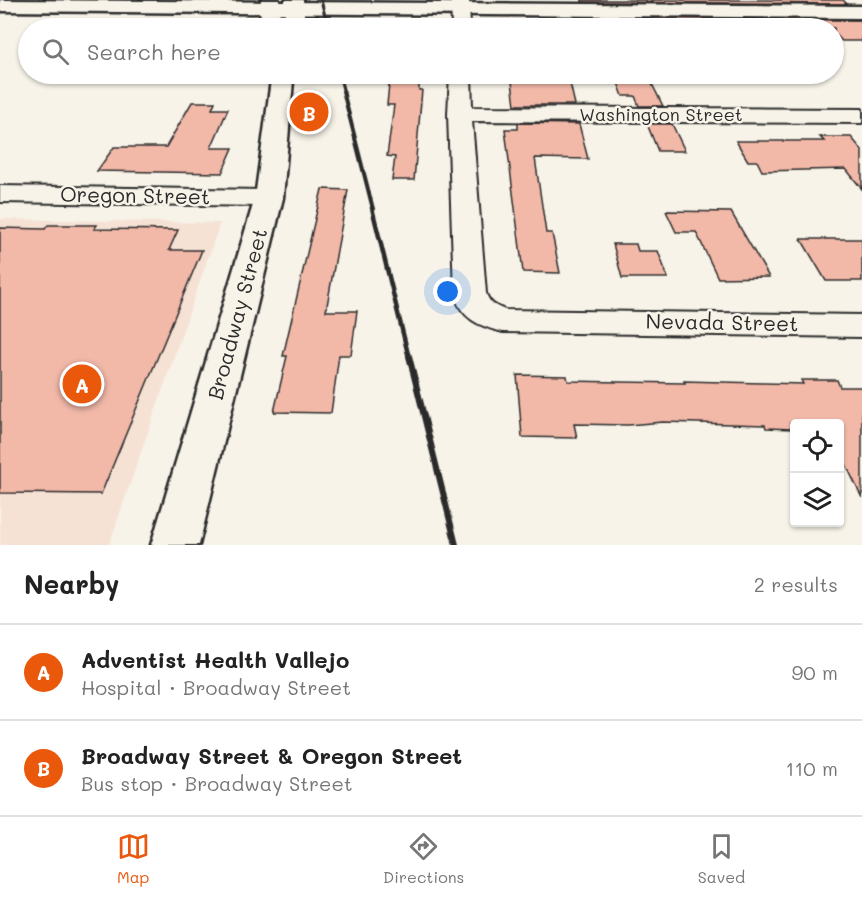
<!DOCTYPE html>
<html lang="en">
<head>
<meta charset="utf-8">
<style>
	:root { --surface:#fff; --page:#f6f6f6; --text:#222; --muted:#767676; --line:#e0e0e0; --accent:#ea580c }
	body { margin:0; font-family:Mali,sans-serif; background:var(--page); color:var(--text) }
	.controls { position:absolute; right:18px; bottom:18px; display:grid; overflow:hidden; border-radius:6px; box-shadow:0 2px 4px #0004 }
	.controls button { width:54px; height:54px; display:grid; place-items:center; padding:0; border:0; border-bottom:2px solid var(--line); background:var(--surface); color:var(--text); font:30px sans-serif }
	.you { position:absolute; left:448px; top:292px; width:21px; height:21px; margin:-15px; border:4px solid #fff; border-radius:50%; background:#1a73e8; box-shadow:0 0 0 9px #1a73e833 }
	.badge { display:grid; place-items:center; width:39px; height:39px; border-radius:50%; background:var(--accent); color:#fff; font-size:20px; font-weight:700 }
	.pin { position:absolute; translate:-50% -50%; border:3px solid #fff; box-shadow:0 2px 6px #0006 }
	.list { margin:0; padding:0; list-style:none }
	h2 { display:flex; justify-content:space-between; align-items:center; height:78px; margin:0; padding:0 24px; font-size:26px }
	h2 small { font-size:20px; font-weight:400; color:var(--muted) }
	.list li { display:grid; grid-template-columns:39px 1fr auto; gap:18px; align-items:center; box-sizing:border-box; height:96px; padding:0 24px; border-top:2px solid var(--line) }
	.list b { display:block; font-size:22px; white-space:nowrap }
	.list p { margin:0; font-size:20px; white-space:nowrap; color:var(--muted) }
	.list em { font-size:20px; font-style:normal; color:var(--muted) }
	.icon { flex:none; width:33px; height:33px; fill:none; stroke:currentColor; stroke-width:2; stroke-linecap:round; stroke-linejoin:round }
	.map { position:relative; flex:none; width:862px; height:545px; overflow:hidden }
	.search { position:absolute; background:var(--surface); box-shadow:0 2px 4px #0004; left:18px; right:18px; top:18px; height:66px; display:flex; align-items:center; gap:15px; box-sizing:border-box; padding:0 21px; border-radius:33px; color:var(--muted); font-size:22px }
	.sheet { height:270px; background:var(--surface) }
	nav { display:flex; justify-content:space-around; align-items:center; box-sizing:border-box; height:84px; border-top:2px solid var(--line); background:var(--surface); font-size:16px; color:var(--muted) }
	nav a { display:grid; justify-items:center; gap:3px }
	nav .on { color:var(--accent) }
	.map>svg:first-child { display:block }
</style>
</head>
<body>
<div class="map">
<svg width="862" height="545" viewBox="0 0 862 545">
	<rect width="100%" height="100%" fill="#f7f3e8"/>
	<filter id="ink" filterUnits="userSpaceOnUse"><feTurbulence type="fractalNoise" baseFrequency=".0167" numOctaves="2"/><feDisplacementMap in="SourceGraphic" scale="12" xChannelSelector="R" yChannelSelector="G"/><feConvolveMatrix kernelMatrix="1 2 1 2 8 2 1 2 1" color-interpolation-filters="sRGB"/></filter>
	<g filter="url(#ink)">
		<path fill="#f6e2d5" d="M 0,219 L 220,223 L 109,545 L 0,545 Z"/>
		<g fill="#f2b9a9" stroke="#2b2b2b" stroke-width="1.5">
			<path d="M 582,0 L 843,0 L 847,4 L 582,2 Z"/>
			<path d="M 581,18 L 862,20 L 862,41 L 842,41 L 834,33 L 834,28 L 581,28 Z"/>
			<path d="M 390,74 L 419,74 L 419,90 L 422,90 L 414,180 L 392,180 L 395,157 L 387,156 L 394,105 L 387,105 Z"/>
			<path d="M 511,74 L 542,74 L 544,82 L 570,83 L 575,105 L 515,105 Z"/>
			<path d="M 615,75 L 648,76 L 663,106 L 639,106 L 635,96 L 623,96 Z"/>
			<path d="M 192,102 L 215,102 L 212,109 L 228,109 L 211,148 L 233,148 L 222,173 L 97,171 L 114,147 L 166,147 Z"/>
			<path d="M 518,123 L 579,124 L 588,159 L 535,158 L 546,233 L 552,233 L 560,273 L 523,272 L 505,129 L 518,129 Z"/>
			<path d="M 647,124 L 672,124 L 685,151 L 658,151 Z"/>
			<path d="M 820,137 L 851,137 L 862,150 L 862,189 L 846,169 L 762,171 L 757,161 L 748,161 L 736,141 L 824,141 Z"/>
			<path d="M 322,189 L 348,190 L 326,311 L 357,311 L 351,355 L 339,355 L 331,413 L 274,412 L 287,356 L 283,356 Z"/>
			<path d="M 666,211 L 731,212 L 769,277 L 718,278 L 696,232 L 676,232 Z"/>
			<path d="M 48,225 L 97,225 L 94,229 L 178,230 L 169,250 L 202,250 L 101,494 L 0,493 L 0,228 L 45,229 Z"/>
			<path d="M 801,239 L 862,239 L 862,281 L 826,281 Z"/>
			<path d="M 613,244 L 636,244 L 638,251 L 658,251 L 668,278 L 622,278 Z"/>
			<path d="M 517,375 L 567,376 L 568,381 L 618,382 L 685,383 L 684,381 L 803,384 L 801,380 L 837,380 L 840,387 L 862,387 L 862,498 L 840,452 L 840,423 L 790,423 L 792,429 L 766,428 L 765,425 L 663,422 L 628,425 L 574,424 L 577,438 L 522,437 Z"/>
		</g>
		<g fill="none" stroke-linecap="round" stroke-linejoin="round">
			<defs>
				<g id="minor">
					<path d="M 451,0 L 469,0 L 470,28 L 452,28 Z"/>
					<path d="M 450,74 L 471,74 L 472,107 L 862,109 L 862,123 L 472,121 L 486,293 C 489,303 495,306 505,310 L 862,315 L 862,337 L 503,332 C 479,326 461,319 454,293 L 448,114 Z"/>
					<path d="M 0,186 L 269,190 L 279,192 L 283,198 L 279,204 L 269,206 L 0,202 Z"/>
				</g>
				<path id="tertiary" d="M 0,0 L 862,6 L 862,18 L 0,11 Z"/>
				<g id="secondary">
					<path d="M 261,0 L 279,0 L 280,28 L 260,28 Z"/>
					<path d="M 285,0 L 303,0 L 305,28 L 285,28 Z"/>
					<path d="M 275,74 L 298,74 L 293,81 L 283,198 L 199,545 L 151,545 L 255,198 L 271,80 Z"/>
				</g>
			</defs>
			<use href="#minor" stroke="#2b2b2b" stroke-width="4"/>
			<use href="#tertiary" stroke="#2b2b2b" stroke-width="5"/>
			<use href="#secondary" stroke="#2b2b2b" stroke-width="5"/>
			<use href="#minor" fill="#f7f3e8" fill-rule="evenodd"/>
			<use href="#tertiary" fill="#f7f3e8" fill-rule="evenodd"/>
			<use href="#secondary" fill="#f7f3e8" fill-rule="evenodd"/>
			<g stroke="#2b2b2b" stroke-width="3">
				<path d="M 321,0 L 328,28"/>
				<path d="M 339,74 L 344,93"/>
			</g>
			<path stroke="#2b2b2b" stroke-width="4" d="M 343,91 L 373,209"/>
			<path stroke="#2b2b2b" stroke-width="4.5" d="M 372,208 L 409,358"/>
			<path stroke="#2b2b2b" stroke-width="6" d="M 409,356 L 456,545"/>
		</g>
	</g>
	<g text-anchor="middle" stroke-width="5" stroke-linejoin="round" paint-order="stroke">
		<g font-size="18" fill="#2b2b2b" stroke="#f7f3e8">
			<text x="661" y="121">Washington Street</text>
		</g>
		<g font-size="21" fill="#2b2b2b" stroke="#f7f3e8">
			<text transform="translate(135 196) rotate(1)" y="7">Oregon Street</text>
			<text transform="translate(238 314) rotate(-75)" y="7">Broadway Street</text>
			<text transform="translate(722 323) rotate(1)" y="7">Nevada Street</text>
		</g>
	</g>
</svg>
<div class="controls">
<button><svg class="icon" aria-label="locate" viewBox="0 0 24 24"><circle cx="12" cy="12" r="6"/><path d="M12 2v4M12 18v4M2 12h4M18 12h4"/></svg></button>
<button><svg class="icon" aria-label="layers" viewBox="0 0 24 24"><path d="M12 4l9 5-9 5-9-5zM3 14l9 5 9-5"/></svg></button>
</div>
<div class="you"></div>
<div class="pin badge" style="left:82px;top:384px">A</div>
<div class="pin badge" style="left:309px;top:112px">B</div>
<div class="search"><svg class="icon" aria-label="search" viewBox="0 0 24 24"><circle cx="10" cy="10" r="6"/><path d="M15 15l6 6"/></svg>Search here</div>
</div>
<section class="sheet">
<h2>Nearby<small>2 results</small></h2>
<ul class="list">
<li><span class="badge">A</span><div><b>Adventist Health Vallejo</b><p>Hospital · Broadway Street</p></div><em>90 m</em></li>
<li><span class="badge">B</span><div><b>Broadway Street &amp; Oregon Street</b><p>Bus stop · Broadway Street</p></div><em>110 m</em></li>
</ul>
</section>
<nav>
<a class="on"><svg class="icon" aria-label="map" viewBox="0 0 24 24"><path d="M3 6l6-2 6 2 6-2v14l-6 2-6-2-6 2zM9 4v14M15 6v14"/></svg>Map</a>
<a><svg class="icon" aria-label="directions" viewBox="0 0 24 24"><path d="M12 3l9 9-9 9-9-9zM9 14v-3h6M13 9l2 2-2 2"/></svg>Directions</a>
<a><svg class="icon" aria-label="saved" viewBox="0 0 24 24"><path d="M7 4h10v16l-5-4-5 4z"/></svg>Saved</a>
</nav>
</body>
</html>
